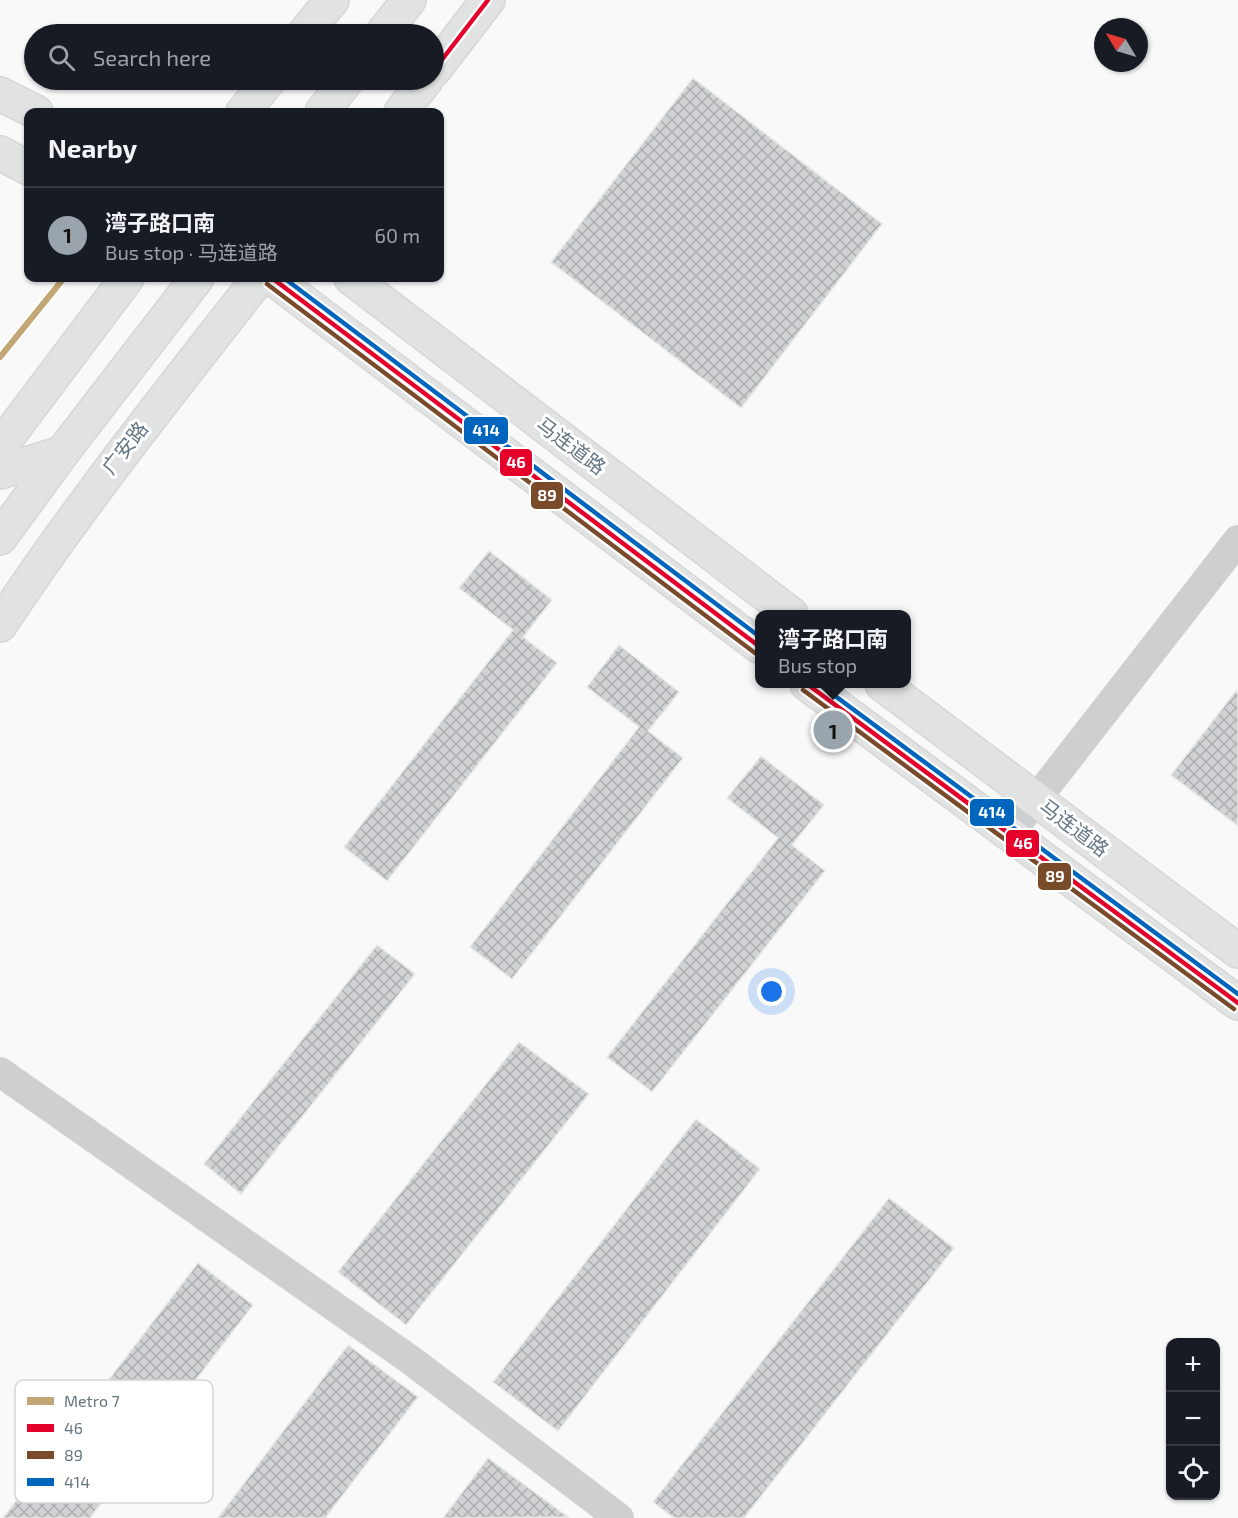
<!DOCTYPE html>
<html lang="en">
<head>
<meta charset="utf-8">
<style>
	:root { --surface:#171b24; --page:#242831; --text:#f1f3f6; --muted:#9ea1a6; --line:#363941; --accent:#99a4ac }
	body { margin:0; font-family:"Exo 2","Noto Sans SC",sans-serif; background:var(--page); color:var(--text) }
	.controls { position:absolute; right:18px; bottom:18px; display:grid; overflow:hidden; border-radius:12px; box-shadow:0 2px 4px #0004 }
	.controls button { width:54px; height:54px; display:grid; place-items:center; padding:0; border:0; border-bottom:2px solid var(--line); background:var(--surface); color:var(--text); font:30px sans-serif }
	.compass { position:absolute; left:1094px; top:18px; width:54px; height:54px; border-radius:50%; background:var(--surface); box-shadow:0 2px 4px #0004; rotate:308deg }
	.you { position:absolute; left:772px; top:992px; width:21px; height:21px; margin:-15px; border:4px solid #fff; border-radius:50%; background:#1a73e8; box-shadow:0 0 0 9px #1a73e833 }
	.badge { display:grid; place-items:center; width:39px; height:39px; border-radius:50%; background:var(--accent); color:#111; font-size:20px; font-weight:700 }
	.pin { position:absolute; translate:-50% -50%; border:3px solid #fff; box-shadow:0 2px 6px #0006 }
	.popup { position:absolute; left:755px; top:610px; width:156px; height:78px; box-sizing:border-box; display:grid; place-content:center; border-radius:12px; background:var(--surface); filter:drop-shadow(0 2px 4px #0005); font-size:20px; white-space:nowrap; color:var(--muted) }
	.popup b { font-size:22px; color:var(--text) }
	.popup::after { content:''; position:absolute; left:50%; top:100%; margin-left:-12px; border:12px solid transparent; border-top-color:var(--surface) }
	.list { margin:0; padding:0; list-style:none }
	h2 { display:flex; justify-content:space-between; align-items:center; height:78px; margin:0; padding:0 24px; font-size:26px }
	h2 small { font-size:20px; font-weight:400; color:var(--muted) }
	.list li { display:grid; grid-template-columns:39px 1fr auto; gap:18px; align-items:center; box-sizing:border-box; height:96px; padding:0 24px; border-top:2px solid var(--line) }
	.list b { display:block; font-size:22px; white-space:nowrap }
	.list p { margin:0; font-size:20px; white-space:nowrap; color:var(--muted) }
	.list em { font-size:20px; font-style:normal; color:var(--muted) }
	.icon { flex:none; width:33px; height:33px; fill:none; stroke:currentColor; stroke-width:2; stroke-linecap:round; stroke-linejoin:round }
	.map { position:relative; flex:none; width:1238px; height:1518px; overflow:hidden }
	.search { position:absolute; background:var(--surface); box-shadow:0 2px 4px #0004; left:24px; top:24px; width:420px; height:66px; display:flex; align-items:center; gap:15px; box-sizing:border-box; padding:0 21px; border-radius:33px; color:var(--muted); font-size:22px }
	.panel { position:absolute; background:var(--surface); box-shadow:0 2px 4px #0004; left:24px; top:108px; width:420px; height:174px; border-radius:12px }
	.map>svg:first-child { display:block }
</style>
</head>
<body>
<div class="map">
<svg width="1238" height="1518" viewBox="0 0 1238 1518">
	<defs>
		<pattern id="building-cross-hatch" width="8" height="8" patternUnits="userSpaceOnUse" patternTransform="scale(1.5)"><rect width="8" height="8" fill="#d0d2d3"/><path d="M0 0l8 8M0 8l8-8" fill="none" stroke="#acafb1"/></pattern>
	</defs>
	<rect width="100%" height="100%" fill="#f9f9f9"/>
	<g fill="url(#building-cross-hatch)" stroke="#e8e8e8" stroke-width="1.5">
		<path d="M 693,78 L 882,224 L 741,408 L 551,262 Z"/>
		<path d="M 489,551 L 552,600 L 523,637 L 557,663 L 387,881 L 344,847 L 513,630 L 459,588 Z"/>
		<path d="M 619,645 L 679,692 L 648,731 L 683,758 L 512,979 L 470,947 L 639,727 L 587,687 Z"/>
		<path d="M 1236,691 L 1238,693 L 1238,826 L 1171,775 Z"/>
		<path d="M 761,756 L 824,805 L 792,845 L 825,871 L 652,1092 L 607,1057 L 778,838 L 727,798 Z"/>
		<path d="M 377,945 L 415,974 L 241,1194 L 204,1164 Z"/>
		<path d="M 519,1042 L 589,1094 L 406,1325 L 338,1272 Z"/>
		<path d="M 696,1119 L 760,1169 L 558,1431 L 493,1382 Z"/>
		<path d="M 889,1198 L 954,1248 L 744,1518 L 674,1518 L 653,1502 Z"/>
		<path d="M 198,1263 L 253,1305 L 90,1518 L 3,1518 Z"/>
		<path d="M 348,1345 L 418,1397 L 325,1518 L 218,1518 Z"/>
		<path d="M 488,1458 L 568,1517 L 443,1518 Z"/>
	</g>
	<g fill="none" stroke-linecap="round" stroke-linejoin="round">
		<defs>
			<g id="secondary">
				<path d="M 304,34 L 332,0"/>
				<path d="M 0,94 L 36,112"/>
				<path d="M 243,112 L 269,80"/>
				<path d="M 0,153 L 28,168"/>
				<path d="M 272,278 L 760,647"/>
				<path d="M 351,278 L 791,614"/>
				<path d="M 0,447 L 127,278"/>
				<path d="M 807,684 L 1238,1003"/>
				<path d="M 882,684 L 1238,951"/>
			</g>
			<g id="highway">
				<path d="M 382,34 L 409,0"/>
				<path d="M 434,70 L 488,0"/>
				<path d="M 322,112 L 347,80"/>
				<path d="M 401,112 L 426,80"/>
				<path d="M 0,472 L 62,453"/>
				<path d="M 0,538 L 62,453 L 197,278"/>
				<path d="M 0,625 C 80,504 170,392 259,278"/>
			</g>
		</defs>
		<use href="#secondary" stroke="#d5d6d7" stroke-width="36"/>
		<use href="#highway" stroke="#d5d6d6" stroke-width="36"/>
		<g stroke="#cecfd0" stroke-width="30">
			<path d="M 1009,834 L 1238,540"/>
			<path d="M 0,1072 L 412,1361 L 619,1518"/>
		</g>
		<use href="#secondary" stroke="#e1e2e2" stroke-width="33"/>
		<use href="#highway" stroke="#e1e2e2" stroke-width="33"/>
		<defs>
			<g id="bus-1">
				<path d="M 434,70 L 488,0"/>
				<path d="M 272,278 L 760,647"/>
				<path d="M 807,684 L 1238,1003"/>
			</g>
			<g id="bus-2">
				<path d="M 267,284 L 755,653"/>
				<path d="M 803,690 L 1234,1009"/>
			</g>
			<g id="bus-3">
				<path d="M 284,278 L 760,637"/>
				<path d="M 819,684 L 1238,994"/>
			</g>
		</defs>
		<use href="#bus-1" stroke="#fff" stroke-width="9"/>
		<use href="#bus-2" stroke="#fff" stroke-width="9"/>
		<use href="#bus-3" stroke="#fff" stroke-width="9"/>
		<use href="#bus-1" stroke="#e4002b" stroke-width="4.5"/>
		<use href="#bus-2" stroke="#7a4b2a" stroke-width="4.5"/>
		<use href="#bus-3" stroke="#0065bd" stroke-width="4.5"/>
		<defs>
			<path id="metro-1" d="M 0,357 L 64,278"/>
		</defs>
		<use href="#metro-1" stroke="#fff" stroke-width="10"/>
		<use href="#metro-1" stroke="#c1a676" stroke-width="6"/>
	</g>
	<g text-anchor="middle" stroke-width="6" stroke-linejoin="round" paint-order="stroke">
		<g font-size="20" fill="#657683" stroke="#fff">
			<text transform="translate(571 446) rotate(37)" y="7">马连道路</text>
			<text transform="translate(125 448) rotate(-52)" y="7">广安路</text>
			<text transform="translate(1074 828) rotate(37)" y="7">马连道路</text>
		</g>
	</g>
	<rect x="15" y="1380" width="198" height="123" rx="9" fill="#fff" stroke="#d1d6da" stroke-width="1.5"/>
	<rect x="27" y="1397" width="27" height="8" fill="#c1a676"/>
	<rect x="27" y="1424" width="27" height="8" fill="#e4002b"/>
	<rect x="27" y="1451" width="27" height="8" fill="#7a4b2a"/>
	<rect x="27" y="1478" width="27" height="8" fill="#0065bd"/>
	<g font-size="16" fill="#657683">
		<text x="64" y="1407">Metro 7</text>
		<text x="64" y="1434">46</text>
		<text x="64" y="1461">89</text>
		<text x="64" y="1488">414</text>
	</g>
	<g stroke="#fff" stroke-width="2">
		<rect x="463" y="416" width="46" height="29" rx="6" fill="#0065bd"/>
		<rect x="499" y="448" width="34" height="29" rx="6" fill="#e4002b"/>
		<rect x="530" y="481" width="34" height="29" rx="6" fill="#7a4b2a"/>
		<rect x="969" y="798" width="46" height="29" rx="6" fill="#0065bd"/>
		<rect x="1005" y="829" width="35" height="29" rx="6" fill="#e4002b"/>
		<rect x="1037" y="862" width="35" height="29" rx="6" fill="#7a4b2a"/>
	</g>
	<g font-size="16" text-anchor="middle" font-weight="bold" fill="#fff">
		<text x="486" y="436">414</text>
		<text x="516" y="468">46</text>
		<text x="547" y="501">89</text>
		<text x="992" y="818">414</text>
		<text x="1023" y="849">46</text>
		<text x="1055" y="882">89</text>
	</g>
</svg>
<div class="controls">
<button>+</button>
<button>−</button>
<button><svg class="icon" aria-label="locate" viewBox="0 0 24 24"><circle cx="12" cy="12" r="6"/><path d="M12 2v4M12 18v4M2 12h4M18 12h4"/></svg></button>
</div>
<svg class="compass" viewBox="-18 -18 36 36"><path d="M0-13l5 13h-10z" fill="#e53935"/><path d="M0 13l5-13h-10z" fill="#9ea1a6"/></svg>
<div class="you"></div>
<div class="pin badge" style="left:833px;top:730px">1</div>
<div class="popup"><b>湾子路口南</b>Bus stop</div>
<div class="search"><svg class="icon" aria-label="search" viewBox="0 0 24 24"><circle cx="10" cy="10" r="6"/><path d="M15 15l6 6"/></svg>Search here</div>
<section class="panel">
<h2>Nearby<small></small></h2>
<ul class="list">
<li><span class="badge">1</span><div><b>湾子路口南</b><p>Bus stop · 马连道路</p></div><em>60 m</em></li>
</ul>
</section>
</div>
</body>
</html>
